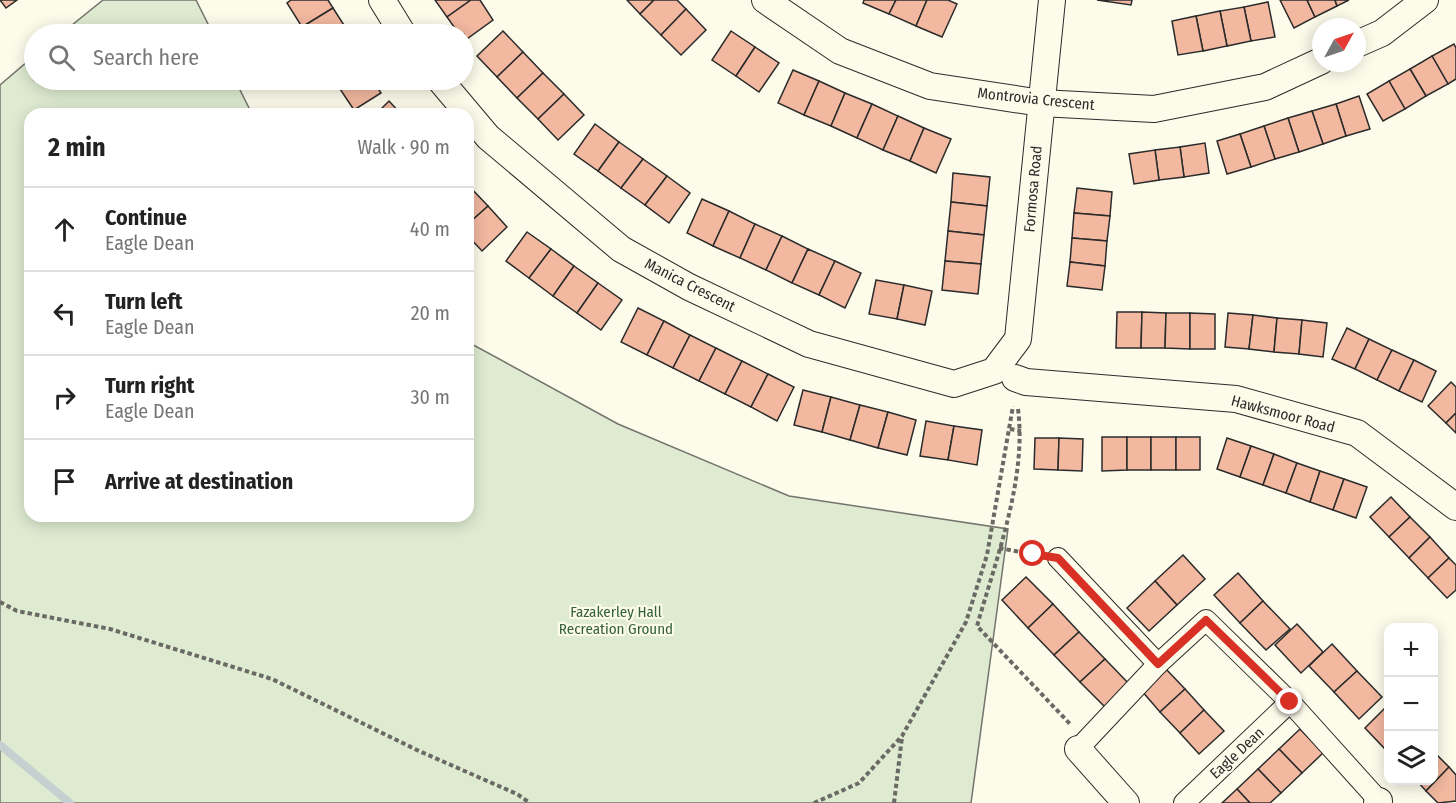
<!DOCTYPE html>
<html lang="en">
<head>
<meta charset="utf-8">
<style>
	:root { --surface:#fff; --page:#f2f2f2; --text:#222; --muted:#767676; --line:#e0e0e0 }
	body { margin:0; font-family:"Fira Sans Condensed",sans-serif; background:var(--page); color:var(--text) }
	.controls { position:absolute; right:18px; bottom:18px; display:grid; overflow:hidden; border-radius:12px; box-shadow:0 3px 15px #0003 }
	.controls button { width:54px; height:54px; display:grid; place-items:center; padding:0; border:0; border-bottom:2px solid var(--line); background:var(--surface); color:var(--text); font:30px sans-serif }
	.compass { position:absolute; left:1312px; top:18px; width:54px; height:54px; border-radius:50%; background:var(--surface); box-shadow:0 3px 15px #0003; rotate:50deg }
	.stop { position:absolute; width:18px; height:18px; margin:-14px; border:4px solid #d93025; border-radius:50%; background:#fff }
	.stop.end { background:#d93025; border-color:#fff; box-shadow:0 2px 6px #0008 }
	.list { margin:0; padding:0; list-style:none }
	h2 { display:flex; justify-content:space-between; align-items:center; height:78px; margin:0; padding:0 24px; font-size:26px }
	h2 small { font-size:20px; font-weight:400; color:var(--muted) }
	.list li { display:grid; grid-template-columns:39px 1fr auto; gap:18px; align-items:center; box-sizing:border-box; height:84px; padding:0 24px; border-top:2px solid var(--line) }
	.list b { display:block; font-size:22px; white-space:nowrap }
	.list p { margin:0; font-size:20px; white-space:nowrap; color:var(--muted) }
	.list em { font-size:20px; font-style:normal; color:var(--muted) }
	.icon { flex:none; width:33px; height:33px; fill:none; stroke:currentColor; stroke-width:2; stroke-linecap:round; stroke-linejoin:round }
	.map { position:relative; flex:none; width:1456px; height:803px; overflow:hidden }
	.search { position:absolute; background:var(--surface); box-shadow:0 3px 15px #0003; left:24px; top:24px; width:450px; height:66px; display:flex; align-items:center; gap:15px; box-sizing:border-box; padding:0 21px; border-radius:33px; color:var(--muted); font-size:22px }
	.panel { position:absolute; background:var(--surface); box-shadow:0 3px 15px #0003; left:24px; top:108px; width:450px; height:414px; border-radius:18px }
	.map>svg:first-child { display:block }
</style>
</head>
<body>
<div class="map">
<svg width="1456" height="803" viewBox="0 0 1456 803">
	<rect width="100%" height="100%" fill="#fdfbea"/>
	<g fill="#deebd1" stroke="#74746e" stroke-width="1.5">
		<path d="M 103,0 L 196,0 L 213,34 L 61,34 Z"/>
		<path d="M 34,56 L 34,80 L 235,80 L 252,114 L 30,114 L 30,516 L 468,516 L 468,342 L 618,424 L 789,496 L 1008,529 L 971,803 L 0,803 L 0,85 Z"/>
	</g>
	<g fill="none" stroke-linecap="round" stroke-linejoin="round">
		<path stroke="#c7d0d0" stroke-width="8" d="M 0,745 L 70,803"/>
	</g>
	<g fill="#f2b8a0" stroke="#2b2b2b" stroke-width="1.5">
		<path d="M 0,0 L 17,0 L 6,8 Z"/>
		<path d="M 291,0 L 328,0 L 333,8 L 302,27 L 287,3 Z"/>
		<path d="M 435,0 L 471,0 L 447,17 Z"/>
		<path d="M 471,0 L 480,0 L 493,20 L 464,41 L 464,34 L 459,34 L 447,17 Z"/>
		<path d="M 627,0 L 654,0 L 640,14 Z"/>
		<path d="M 654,0 L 677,0 L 686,9 L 661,35 L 640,14 Z"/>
		<path d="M 864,0 L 896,0 L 889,14 L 863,3 Z"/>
		<path d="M 896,0 L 927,0 L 916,26 L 889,14 Z"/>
		<path d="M 927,0 L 948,0 L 957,4 L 942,37 L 916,26 Z"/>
		<path d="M 1097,0 L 1132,0 L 1131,5 Z"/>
		<path d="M 1280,0 L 1307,0 L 1315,17 L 1294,28 Z"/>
		<path d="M 1307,0 L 1335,0 L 1337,6 L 1315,17 Z"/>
		<path d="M 1335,0 L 1349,0 L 1337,6 Z"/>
		<path d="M 1268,2 L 1275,37 L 1251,41 L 1244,7 Z"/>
		<path d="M 1244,7 L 1251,41 L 1227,46 L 1220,11 Z"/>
		<path d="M 333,8 L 349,33 L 307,34 L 302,27 Z"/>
		<path d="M 686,9 L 706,30 L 681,55 L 661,35 Z"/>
		<path d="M 1220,11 L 1227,46 L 1203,51 L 1196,16 Z"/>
		<path d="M 1196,16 L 1203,51 L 1178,55 L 1172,21 Z"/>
		<path d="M 503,31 L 523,52 L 497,77 L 477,56 Z"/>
		<path d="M 731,31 L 755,47 L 736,76 L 712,60 Z"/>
		<path d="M 1454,44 L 1456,48 L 1456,79 L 1448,84 L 1432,56 Z"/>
		<path d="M 755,47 L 779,63 L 759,92 L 736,76 Z"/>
		<path d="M 523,52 L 543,73 L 517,98 L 497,77 Z"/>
		<path d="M 1432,56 L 1448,84 L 1426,96 L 1410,69 Z"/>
		<path d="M 1410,69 L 1426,96 L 1405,109 L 1389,81 Z"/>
		<path d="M 793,70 L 819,81 L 804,115 L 778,103 Z"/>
		<path d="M 543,73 L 564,94 L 538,119 L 517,98 Z"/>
		<path d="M 334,80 L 377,80 L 379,83 L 376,85 L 381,93 L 354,110 Z"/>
		<path d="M 819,81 L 845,93 L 831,126 L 804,115 Z"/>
		<path d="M 1389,81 L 1405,109 L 1383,121 L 1367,94 Z"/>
		<path d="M 845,93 L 872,104 L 857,138 L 831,126 Z"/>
		<path d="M 564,94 L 584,115 L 558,140 L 538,119 Z"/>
		<path d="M 1359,96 L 1370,129 L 1346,136 L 1336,104 Z"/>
		<path d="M 389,101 L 401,114 L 376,114 Z"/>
		<path d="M 872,104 L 898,116 L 883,150 L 857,138 Z"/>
		<path d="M 1336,104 L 1346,136 L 1323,144 L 1312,111 Z"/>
		<path d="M 1312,111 L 1323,144 L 1299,152 L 1288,118 Z"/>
		<path d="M 898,116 L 924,128 L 910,161 L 883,150 Z"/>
		<path d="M 1288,118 L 1299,152 L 1275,159 L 1264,126 Z"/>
		<path d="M 595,124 L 619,142 L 598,171 L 574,154 Z"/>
		<path d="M 1264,126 L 1275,159 L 1251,167 L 1240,134 Z"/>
		<path d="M 924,128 L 951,139 L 936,173 L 910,161 Z"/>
		<path d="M 1240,134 L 1251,167 L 1227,174 L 1217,141 Z"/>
		<path d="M 619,142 L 643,159 L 621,188 L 598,171 Z"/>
		<path d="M 1205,143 L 1209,173 L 1184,177 L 1180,147 Z"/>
		<path d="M 1180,147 L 1184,177 L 1159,180 L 1155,150 Z"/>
		<path d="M 1155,150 L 1159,180 L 1134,184 L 1129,154 Z"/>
		<path d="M 643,159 L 667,176 L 645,205 L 621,188 Z"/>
		<path d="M 953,173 L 990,177 L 987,206 L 951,202 Z"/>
		<path d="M 667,176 L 690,193 L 669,223 L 645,205 Z"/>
		<path d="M 468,185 L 488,206 L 468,224 Z"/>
		<path d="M 1077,188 L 1112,192 L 1110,216 L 1074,213 Z"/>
		<path d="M 702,199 L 729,211 L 713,246 L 687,233 Z"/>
		<path d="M 951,202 L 987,206 L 984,235 L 948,231 Z"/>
		<path d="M 488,206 L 507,227 L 482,251 L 468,236 L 468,224 Z"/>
		<path d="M 729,211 L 755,224 L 740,258 L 713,246 Z"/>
		<path d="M 1074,213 L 1110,216 L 1107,241 L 1072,238 Z"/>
		<path d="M 755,224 L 782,236 L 766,270 L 740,258 Z"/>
		<path d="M 948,231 L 984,235 L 981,264 L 945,261 Z"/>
		<path d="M 527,232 L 551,249 L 529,278 L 506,261 Z"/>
		<path d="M 782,236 L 808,249 L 792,283 L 766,270 Z"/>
		<path d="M 1072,238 L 1107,241 L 1105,266 L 1070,262 Z"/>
		<path d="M 551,249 L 574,266 L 553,296 L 529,278 Z"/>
		<path d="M 808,249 L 835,261 L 819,295 L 792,283 Z"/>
		<path d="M 835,261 L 861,273 L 845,308 L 819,295 Z"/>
		<path d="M 945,261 L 981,264 L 978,294 L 942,290 Z"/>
		<path d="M 1070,262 L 1105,266 L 1102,290 L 1067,286 Z"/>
		<path d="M 574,266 L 598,283 L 577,313 L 553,296 Z"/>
		<path d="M 876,280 L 904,285 L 897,319 L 869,314 Z"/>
		<path d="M 598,283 L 622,300 L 601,330 L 577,313 Z"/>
		<path d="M 904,285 L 932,291 L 925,325 L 897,319 Z"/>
		<path d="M 638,308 L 664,321 L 647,355 L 621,342 Z"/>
		<path d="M 1117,312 L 1142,312 L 1141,348 L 1116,348 Z"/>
		<path d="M 1142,312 L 1166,313 L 1165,348 L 1141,348 Z"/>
		<path d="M 1166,313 L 1190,313 L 1190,349 L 1165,348 Z"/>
		<path d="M 1190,313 L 1215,314 L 1215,349 L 1190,349 Z"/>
		<path d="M 1228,313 L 1253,315 L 1249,349 L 1225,347 Z"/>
		<path d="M 1253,315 L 1277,318 L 1274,352 L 1249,349 Z"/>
		<path d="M 1277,318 L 1302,320 L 1299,354 L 1274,352 Z"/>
		<path d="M 1302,320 L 1327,323 L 1323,357 L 1299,354 Z"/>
		<path d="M 664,321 L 690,335 L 673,368 L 647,355 Z"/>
		<path d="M 1347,328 L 1369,339 L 1355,369 L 1332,359 Z"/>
		<path d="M 690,335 L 716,348 L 699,381 L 673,368 Z"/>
		<path d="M 1369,339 L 1392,350 L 1377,380 L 1355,369 Z"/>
		<path d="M 716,348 L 742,361 L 725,394 L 699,381 Z"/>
		<path d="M 1392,350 L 1414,360 L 1399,391 L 1377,380 Z"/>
		<path d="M 1414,360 L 1436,371 L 1422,402 L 1399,391 Z"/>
		<path d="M 742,361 L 768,374 L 751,407 L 725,394 Z"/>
		<path d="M 768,374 L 794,387 L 777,421 L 751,407 Z"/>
		<path d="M 1451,382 L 1456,387 L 1456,413 L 1446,423 L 1428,406 Z"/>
		<path d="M 803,390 L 831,397 L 822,432 L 794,425 Z"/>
		<path d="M 831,397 L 860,405 L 850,440 L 822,432 Z"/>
		<path d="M 860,405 L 888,412 L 878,448 L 850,440 Z"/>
		<path d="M 888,412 L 916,420 L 907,455 L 878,448 Z"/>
		<path d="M 1456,413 L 1456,433 L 1446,423 Z"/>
		<path d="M 926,421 L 954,426 L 948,460 L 920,456 Z"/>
		<path d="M 954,426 L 982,430 L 977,465 L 948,460 Z"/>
		<path d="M 1102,437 L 1127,437 L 1127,470 L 1102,471 Z"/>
		<rect x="1127" y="437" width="24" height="33"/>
		<rect x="1151" y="437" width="25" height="33"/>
		<rect x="1176" y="437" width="24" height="33"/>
		<path d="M 1035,438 L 1059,438 L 1058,470 L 1034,469 Z"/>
		<path d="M 1059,438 L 1083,439 L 1082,471 L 1058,470 Z"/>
		<path d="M 1227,438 L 1251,446 L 1240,477 L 1217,469 Z"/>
		<path d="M 1251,446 L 1274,454 L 1263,485 L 1240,477 Z"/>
		<path d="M 1274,454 L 1297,463 L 1286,493 L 1263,485 Z"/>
		<path d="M 1297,463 L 1320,471 L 1310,502 L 1286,493 Z"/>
		<path d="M 1320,471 L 1344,479 L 1333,510 L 1310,502 Z"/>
		<path d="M 1344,479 L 1367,487 L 1356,518 L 1333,510 Z"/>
		<path d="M 1391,497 L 1410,517 L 1389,537 L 1370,517 Z"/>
		<path d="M 1410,517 L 1430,537 L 1409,558 L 1389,537 Z"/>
		<path d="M 1430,537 L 1449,558 L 1428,578 L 1409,558 Z"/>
		<path d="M 1183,555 L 1205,579 L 1177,605 L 1155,581 Z"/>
		<path d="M 1449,558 L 1456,565 L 1456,590 L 1447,598 L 1428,578 Z"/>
		<path d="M 1238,573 L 1263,601 L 1240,623 L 1214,595 Z"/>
		<path d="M 1026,577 L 1053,604 L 1028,628 L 1002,600 Z"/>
		<path d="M 1155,581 L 1177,605 L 1149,631 L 1127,608 Z"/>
		<path d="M 1263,601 L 1290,629 L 1266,650 L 1240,623 Z"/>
		<path d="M 1053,604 L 1079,632 L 1054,655 L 1028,628 Z"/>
		<path d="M 1297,624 L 1323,652 L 1301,673 L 1275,645 Z"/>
		<path d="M 1079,632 L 1105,659 L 1080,682 L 1054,655 Z"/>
		<path d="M 1332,644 L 1357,671 L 1334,692 L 1309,666 Z"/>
		<path d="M 1105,659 L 1131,686 L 1107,709 L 1080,682 Z"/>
		<path d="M 1165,668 L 1185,689 L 1160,712 L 1141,690 Z"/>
		<path d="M 1357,671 L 1382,697 L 1359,719 L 1334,692 Z"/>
		<path d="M 1185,689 L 1204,710 L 1180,733 L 1160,712 Z"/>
		<path d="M 1388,705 L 1388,745 L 1385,749 L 1365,728 Z"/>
		<path d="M 1204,710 L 1224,731 L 1199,754 L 1180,733 Z"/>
		<path d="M 1300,729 L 1323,753 L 1302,773 L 1279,749 Z"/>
		<path d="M 1279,749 L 1302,773 L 1281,793 L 1258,769 Z"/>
		<path d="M 1434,752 L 1449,767 L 1426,791 L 1416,780 L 1434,780 Z"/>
		<path d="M 1449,767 L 1456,775 L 1456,801 L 1438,803 L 1426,791 Z"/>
		<path d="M 1258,769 L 1281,793 L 1270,803 L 1250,803 L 1237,789 Z"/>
		<path d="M 1237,789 L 1250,803 L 1222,803 Z"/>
	</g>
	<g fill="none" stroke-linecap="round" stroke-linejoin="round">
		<defs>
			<g id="pedestrian">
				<path d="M 1058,558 L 1158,664"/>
				<path d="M 1078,749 L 1158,664 L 1206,620 L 1290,702 L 1381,803"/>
				<path d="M 1184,803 L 1290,702"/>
			</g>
			<g id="minor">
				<path d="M 382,0 L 403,34"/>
				<path d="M 765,0 L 840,51 L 930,86 L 1041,103 L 1154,109 L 1265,87 L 1321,61"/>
				<path d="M 1357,44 L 1382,33 L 1425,0"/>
				<path d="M 440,80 L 488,137 L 621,249 L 689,287 L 809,344 L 954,384 L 994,371 L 1018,339 L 1052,0"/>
				<path d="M 1015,378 L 1026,382 L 1236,399 L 1357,433 L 1456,507"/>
				<path d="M 1078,749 L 1126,803"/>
				<path d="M 1377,803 L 1379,801"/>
			</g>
		</defs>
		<use href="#pedestrian" stroke="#2b2b2b" stroke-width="22"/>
		<use href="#minor" stroke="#2b2b2b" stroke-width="28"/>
		<g stroke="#6a6964" stroke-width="4" stroke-dasharray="4.5 3" stroke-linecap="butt">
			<path d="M 1018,409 C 1027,479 996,559 977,626 L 1071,725"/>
			<path d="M 1010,429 L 1021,431"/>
			<path d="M 999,548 L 1036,555"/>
			<path d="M 0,602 L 17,611 L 110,629 L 272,679 L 419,751 L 517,794 L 530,803"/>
			<path d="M 814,803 L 859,783 L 902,736 L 966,622 L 987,555 L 1013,406"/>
			<path d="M 894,803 L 902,737"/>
		</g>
		<use href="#pedestrian" stroke="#fdfbea" stroke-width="20"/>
		<use href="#minor" stroke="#fdfbea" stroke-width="26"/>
	</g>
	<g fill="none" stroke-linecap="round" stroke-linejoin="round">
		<path stroke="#d93025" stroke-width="8" d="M 1033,554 L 1058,558 L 1158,664 L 1206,620 L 1290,702"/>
	</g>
	<g text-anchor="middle" stroke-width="4.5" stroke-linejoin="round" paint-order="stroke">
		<g font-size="15" fill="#2b2b2b" stroke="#fdfbea">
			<text transform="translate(1036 99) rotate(6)" y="5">Montrovia Crescent</text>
			<text transform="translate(1033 189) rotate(-85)" y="5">Formosa Road</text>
			<text transform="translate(690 285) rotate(27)" y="5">Manica Crescent</text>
			<text transform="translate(1283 414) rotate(15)" y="5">Hawksmoor Road</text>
			<text transform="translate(1237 753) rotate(-43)" y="5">Eagle Dean</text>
		</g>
		<g font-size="15" fill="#34623c" stroke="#fdfbea">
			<text x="616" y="617">Fazakerley Hall<tspan x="616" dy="17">Recreation Ground</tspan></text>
		</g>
	</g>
</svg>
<div class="controls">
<button>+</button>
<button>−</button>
<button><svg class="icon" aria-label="layers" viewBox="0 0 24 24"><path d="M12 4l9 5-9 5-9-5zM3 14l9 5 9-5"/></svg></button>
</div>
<svg class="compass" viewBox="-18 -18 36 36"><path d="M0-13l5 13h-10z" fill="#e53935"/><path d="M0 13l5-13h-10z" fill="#767676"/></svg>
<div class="stop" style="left:1033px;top:554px"></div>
<div class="stop end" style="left:1290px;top:702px"></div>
<div class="search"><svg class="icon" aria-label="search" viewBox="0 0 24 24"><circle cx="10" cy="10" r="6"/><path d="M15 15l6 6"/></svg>Search here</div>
<section class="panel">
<h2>2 min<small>Walk · 90 m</small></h2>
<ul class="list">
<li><svg class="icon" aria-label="ahead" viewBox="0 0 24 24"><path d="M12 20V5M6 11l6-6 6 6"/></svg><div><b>Continue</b><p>Eagle Dean</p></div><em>40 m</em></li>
<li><svg class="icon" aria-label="left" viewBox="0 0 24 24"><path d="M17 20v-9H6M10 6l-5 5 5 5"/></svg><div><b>Turn left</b><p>Eagle Dean</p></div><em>20 m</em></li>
<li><svg class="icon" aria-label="right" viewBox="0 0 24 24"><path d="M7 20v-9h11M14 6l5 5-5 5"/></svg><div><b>Turn right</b><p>Eagle Dean</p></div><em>30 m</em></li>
<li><svg class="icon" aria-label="arrive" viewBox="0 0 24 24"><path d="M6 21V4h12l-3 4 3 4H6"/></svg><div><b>Arrive at destination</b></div></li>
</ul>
</section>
</div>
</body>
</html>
